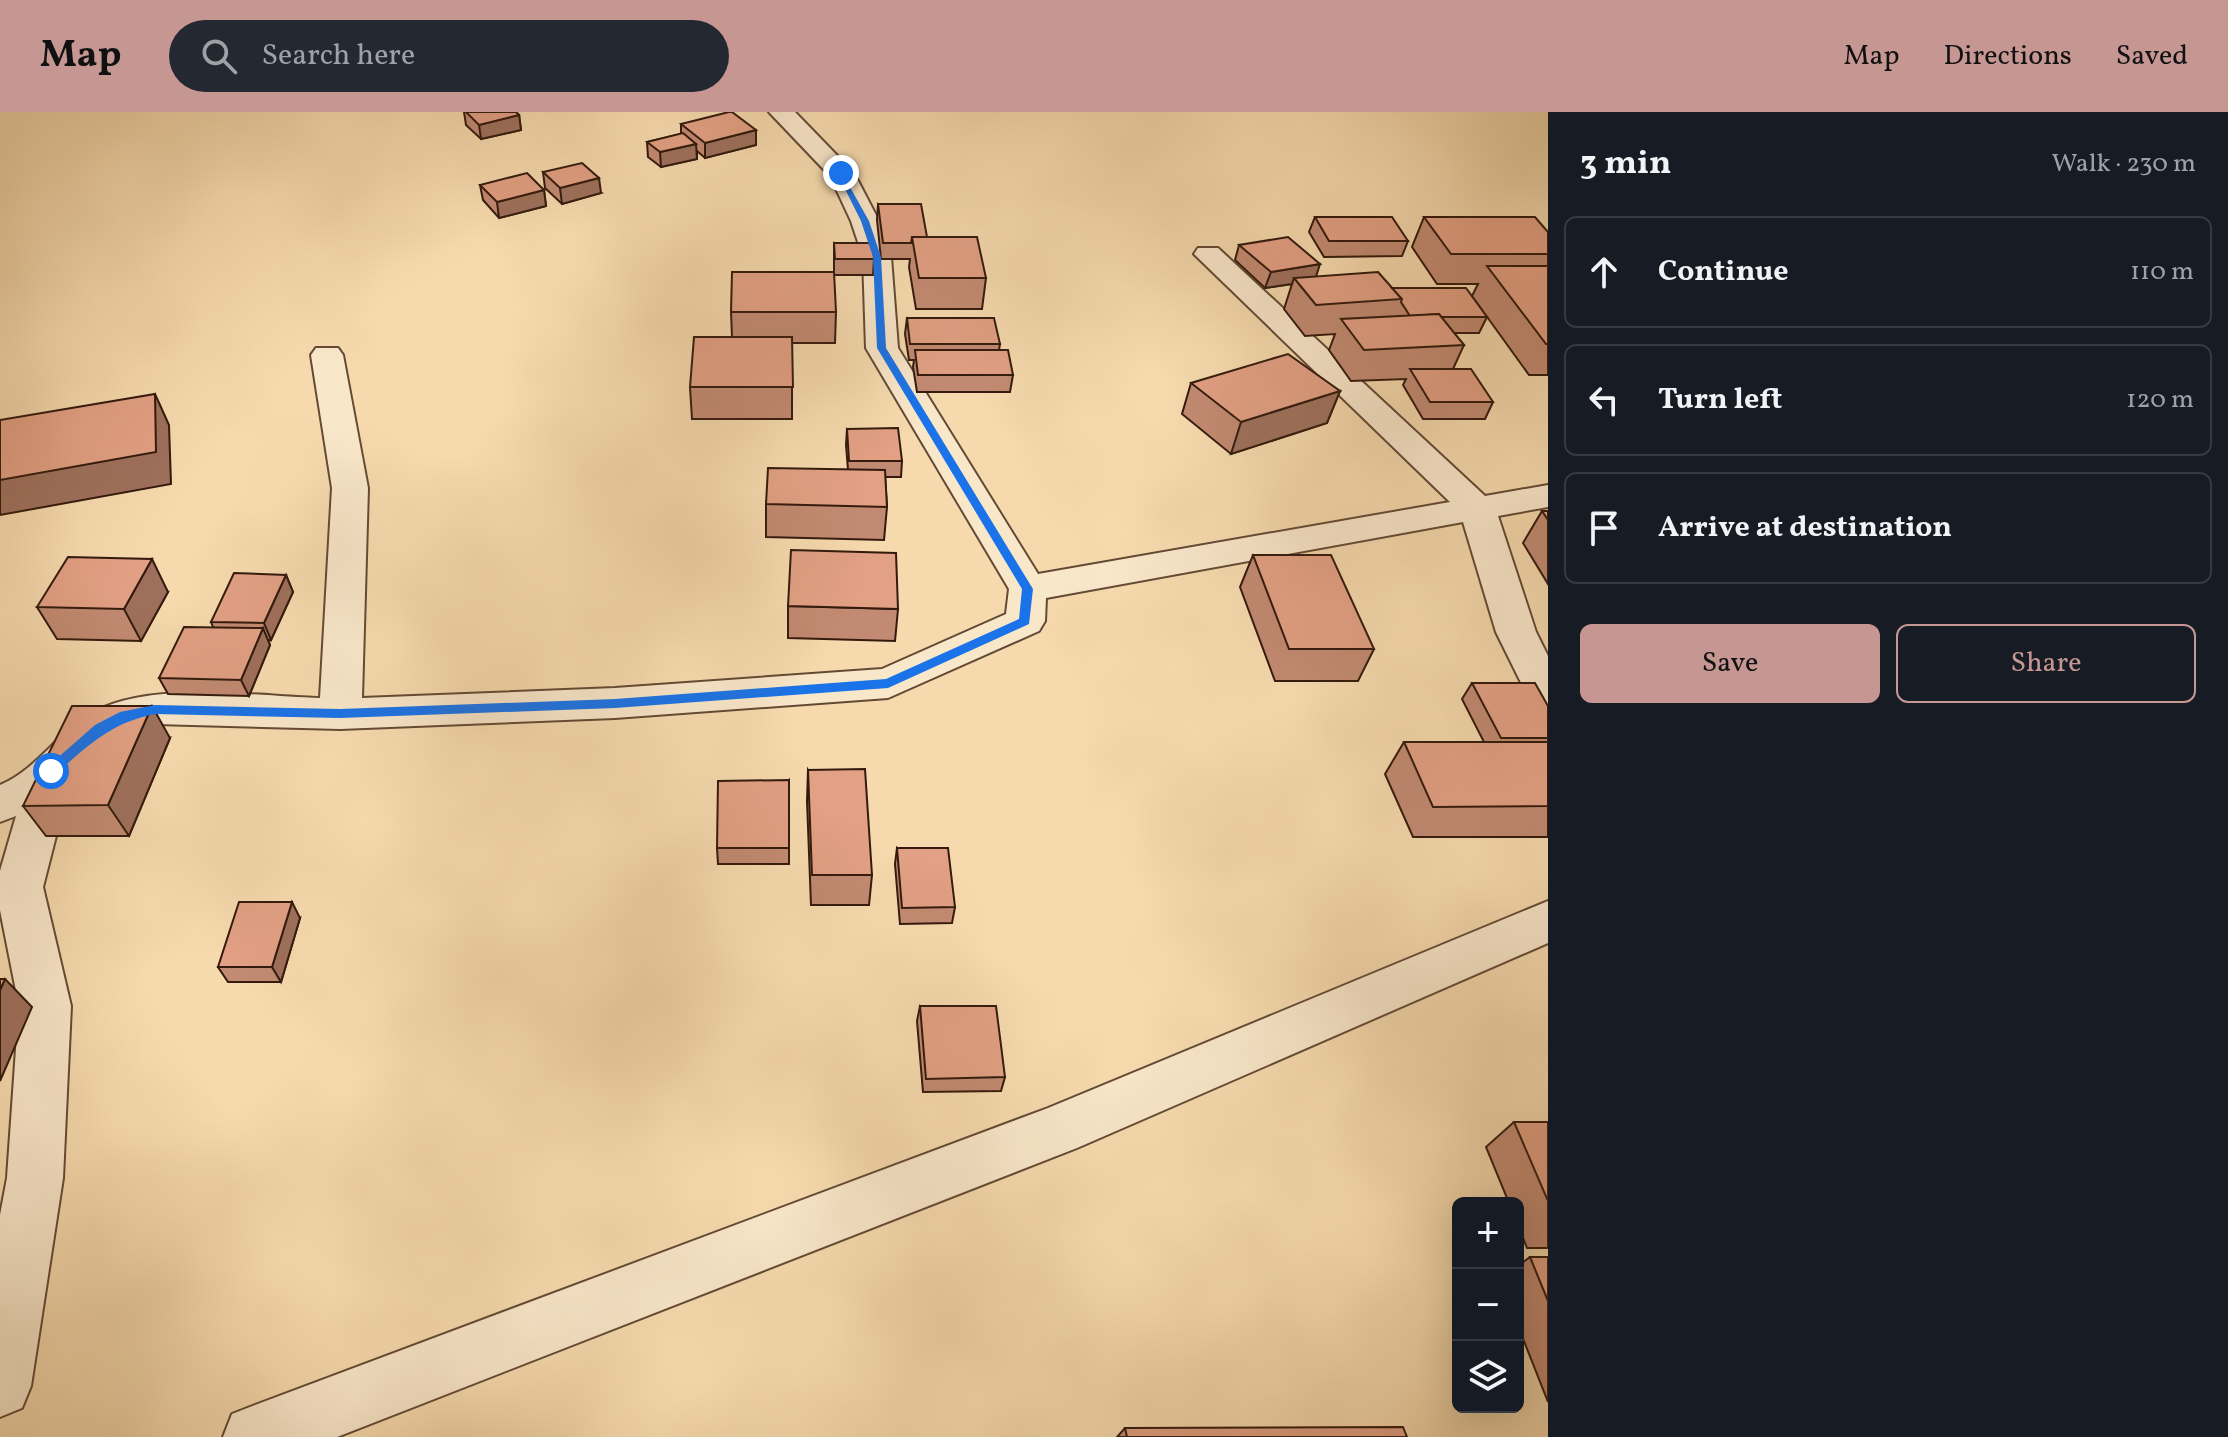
<!DOCTYPE html>
<html lang="en">
<head>
<meta charset="utf-8">
<style>
	:root { --surface:#171b24; --page:#242831; --text:#f1f3f6; --muted:#9ea1a6; --line:#363941; --accent:#c59692 }
	body { margin:0; font-family:Vollkorn,serif; background:var(--page); color:var(--text) }
	.controls { position:absolute; right:24px; bottom:24px; display:grid; overflow:hidden; border-radius:12px; box-shadow:0 8px 32px #0002 }
	.controls button { width:72px; height:72px; display:grid; place-items:center; padding:0; border:0; border-bottom:2px solid var(--line); background:var(--surface); color:var(--text); font:40px sans-serif }
	.stop { position:absolute; width:24px; height:24px; margin:-18px; border:6px solid #1a73e8; border-radius:50%; background:#fff }
	.stop.end { background:#1a73e8; border-color:#fff; box-shadow:0 2px 8px #0008 }
	.list { margin:0; padding:0; list-style:none }
	h2 { display:flex; justify-content:space-between; align-items:center; height:104px; margin:0; padding:0 32px; font-size:34px }
	h2 small { font-size:26px; font-weight:400; color:var(--muted) }
	.list li { display:grid; grid-template-columns:52px 1fr auto; gap:24px; align-items:center; box-sizing:border-box; height:112px; margin:0 16px 16px; padding:0 16px; border:2px solid var(--line); border-radius:12px }
	.list b { display:block; font-size:30px; white-space:nowrap }
	.list em { font-size:26px; font-style:normal; color:var(--muted) }
	.actions { display:flex; gap:16px; padding:24px 32px }
	.actions a { flex:1; padding:18px 0; border:2px solid var(--accent); border-radius:12px; text-align:center; font-size:28px; color:var(--accent) }
	.actions .main { background:var(--accent); color:#111 }
	.icon { flex:none; width:44px; height:44px; fill:none; stroke:currentColor; stroke-width:2; stroke-linecap:round; stroke-linejoin:round }
	.map { position:relative; flex:none; width:1548px; height:1325px; overflow:hidden }
	header { display:flex; align-items:center; gap:48px; box-sizing:border-box; height:112px; padding:0 40px; background:var(--accent); color:#111 }
	header strong { font-size:38px }
	nav { display:flex; gap:44px; margin-inline-start:auto; font-size:28px }
	.search { width:560px; height:72px; background:var(--page); display:flex; align-items:center; gap:20px; box-sizing:border-box; padding:0 28px; border-radius:44px; color:var(--muted); font-size:30px }
	main { display:flex }
	aside { flex:1; background:var(--surface) }
	.map>svg:first-child { display:block }
</style>
</head>
<body>
<header>
<strong>Map</strong>
<div class="search"><svg class="icon" aria-label="search" viewBox="0 0 24 24"><circle cx="10" cy="10" r="6"/><path d="M15 15l6 6"/></svg>Search here</div>
<nav><a>Map</a><a>Directions</a><a>Saved</a></nav>
</header>
<main>
<div class="map">
<svg width="1548" height="1325" viewBox="0 0 1548 1325">
	<rect width="100%" height="100%" fill="#f6daae"/>
	<filter id="stains"><feTurbulence type="fractalNoise" baseFrequency=".0025" numOctaves="4"/><feColorMatrix values="0 0 0 0 .2 0 0 0 0 .09 0 0 0 0 .02 0 0 0 .5 -.17"/></filter>
	<radialGradient id="worn" r=".72"><stop offset=".6" stop-color="#630" stop-opacity="0"/><stop offset="1" stop-color="#630" stop-opacity=".3"/></radialGradient>
	<g fill="none" stroke-linecap="round" stroke-linejoin="round">
		<defs>
			<g id="street">
				<path d="M 769,0 L 795,0 L 854,61 L 879,109 L 891,145 L 898,236 L 1038,462 L 1450,390 L 1194,142 L 1198,136 L 1218,136 L 1485,384 L 1548,373 L 1548,395 L 1498,404 L 1536,520 L 1548,544 L 1548,599 L 1533,595 L 1496,520 L 1463,410 L 1046,486 L 1045,509 L 1039,519 L 888,586 L 615,606 L 340,617 L 155,612 L 135,616 L 114,628 L 70,669 L 43,775 L 71,894 L 63,1066 L 31,1274 L 22,1296 L 0,1305 L 0,1103 L 7,1066 L 19,894 L 0,798 L 0,759 L 16,704 L 0,710 L 0,673 C 34,659 55,625 85,605 C 142,567 252,584 320,586 L 332,376 L 311,243 L 316,236 L 338,236 L 343,243 L 368,376 L 362,586 L 615,576 L 882,557 L 1006,502 L 1009,477 L 866,236 L 863,145 L 851,109 L 830,64 Z"/>
				<path d="M 1548,789 L 1548,831 L 1077,1036 L 337,1325 L 223,1325 L 232,1302 L 255,1293 L 1048,996 Z"/>
			</g>
		</defs>
		<use href="#street" stroke="#644a35" stroke-width="4"/>
		<use href="#street" fill="#f9e7ca" fill-rule="evenodd"/>
	</g>
	<g fill="#c28a72" stroke="#331a0d" stroke-width="2">
		<path d="M 464,0 L 516,0 L 519,3 L 521,18 L 481,27 L 466,13 Z"/>
		<path d="M 681,12 L 756,18 L 756,33 L 705,46 L 697,39 L 697,47 L 661,55 L 648,45 L 647,30 L 681,22 Z"/>
		<path d="M 543,60 L 601,81 L 562,92 L 545,76 Z"/>
		<path d="M 480,73 L 544,78 L 546,94 L 499,106 L 483,88 Z"/>
		<path d="M 878,92 L 986,166 L 982,197 L 916,197 L 909,155 L 910,147 L 881,147 L 877,108 Z"/>
		<path d="M 1315,105 L 1408,129 L 1402,144 L 1324,145 L 1309,120 Z"/>
		<path d="M 1424,105 L 1548,120 L 1548,263 L 1529,263 L 1472,184 L 1478,172 L 1437,172 L 1412,135 Z"/>
		<path d="M 834,131 L 874,147 L 873,163 L 834,163 Z"/>
		<path d="M 1239,133 L 1316,165 L 1392,176 L 1487,205 L 1479,221 L 1454,221 L 1464,233 L 1453,257 L 1493,290 L 1485,307 L 1423,307 L 1403,273 L 1406,267 L 1351,269 L 1329,238 L 1335,222 L 1305,224 L 1284,197 L 1292,172 L 1265,176 L 1235,148 Z"/>
		<path d="M 731,200 L 836,200 L 835,231 L 792,231 L 792,307 L 692,307 L 690,275 L 732,225 Z"/>
		<path d="M 907,206 L 1000,232 L 999,238 L 1013,263 L 1010,280 L 917,280 L 913,255 L 914,248 L 909,248 L 905,222 Z"/>
		<path d="M 1191,271 L 1340,279 L 1327,311 L 1231,342 L 1182,302 Z"/>
		<path d="M 847,317 L 902,349 L 901,365 L 885,365 L 887,395 L 884,428 L 766,425 L 766,392 L 848,358 L 846,333 Z"/>
		<path d="M 1542,399 L 1548,399 L 1548,472 L 1523,431 Z"/>
		<path d="M 1253,443 L 1374,537 L 1358,569 L 1275,569 L 1240,475 Z"/>
		<path d="M 286,463 L 293,480 L 271,528 L 268,528 L 270,533 L 249,584 L 168,582 L 159,566 L 213,515 L 211,510 Z"/>
		<path d="M 168,480 L 141,529 L 57,527 L 37,495 Z"/>
		<path d="M 788,494 L 898,497 L 895,529 L 788,526 Z"/>
		<path d="M 1472,571 L 1548,594 L 1548,725 L 1413,725 L 1385,662 L 1404,630 L 1484,630 L 1462,587 Z"/>
		<path d="M 170,626 L 129,724 L 46,724 L 23,694 Z"/>
		<path d="M 808,658 L 872,763 L 869,793 L 811,793 L 807,689 Z"/>
		<path d="M 789,668 L 789,752 L 718,752 L 717,736 Z"/>
		<path d="M 897,736 L 955,795 L 952,811 L 900,812 L 895,752 Z"/>
		<path d="M 300,806 L 281,870 L 228,870 L 218,855 Z"/>
		<path d="M 920,894 L 1005,965 L 1001,979 L 923,980 L 917,909 Z"/>
		<path d="M 1514,1010 L 1548,1010 L 1548,1136 L 1527,1136 L 1518,1113 L 1518,1091 L 1509,1091 L 1486,1035 Z"/>
		<path d="M 1530,1145 L 1548,1145 L 1548,1290 L 1518,1214 L 1518,1154 Z"/>
		<path d="M 1125,1316 L 1407,1325 L 1117,1325 Z"/>
	</g>
	<g fill="#9e705c" stroke="#331a0d" stroke-width="2">
		<path d="M 519,3 L 521,18 L 481,27 L 479,13 Z"/>
		<path d="M 756,18 L 756,33 L 705,46 L 705,31 Z"/>
		<path d="M 696,32 L 697,47 L 661,55 L 660,40 Z"/>
		<path d="M 599,66 L 601,81 L 562,92 L 560,76 Z"/>
		<path d="M 544,78 L 546,94 L 499,106 L 497,90 Z"/>
		<path d="M 1320,152 L 1315,168 L 1294,166 L 1292,172 L 1265,176 L 1271,160 Z"/>
		<path d="M 1340,279 L 1327,311 L 1231,342 L 1241,310 Z"/>
		<path d="M 155,282 L 169,313 L 171,372 L 0,403 L 0,368 Z"/>
		<path d="M 152,447 L 168,480 L 141,529 L 124,497 Z"/>
		<path d="M 286,463 L 293,480 L 271,528 L 264,511 Z"/>
		<path d="M 263,516 L 270,533 L 249,584 L 241,568 Z"/>
		<path d="M 152,594 L 170,626 L 129,724 L 108,693 Z"/>
		<path d="M 292,790 L 300,806 L 281,870 L 272,855 Z"/>
		<path d="M 5,867 L 32,895 L 0,969 L 0,878 Z"/>
	</g>
	<g fill="#e2a084" stroke="#331a0d" stroke-width="2">
		<path d="M 466,0 L 516,0 L 519,3 L 479,13 Z"/>
		<path d="M 729,0 L 732,0 L 756,18 L 705,31 L 681,12 Z"/>
		<path d="M 683,21 L 696,32 L 660,40 L 647,30 Z"/>
		<path d="M 582,51 L 599,66 L 560,76 L 543,60 Z"/>
		<path d="M 527,61 L 544,78 L 497,90 L 480,73 Z"/>
		<path d="M 878,92 L 921,92 L 927,125 L 912,125 L 911,131 L 883,131 Z"/>
		<path d="M 1315,105 L 1392,105 L 1408,129 L 1329,129 Z"/>
		<path d="M 1424,105 L 1535,105 L 1548,120 L 1548,142 L 1451,142 Z"/>
		<path d="M 912,125 L 977,125 L 986,166 L 919,166 Z"/>
		<path d="M 1288,125 L 1320,152 L 1271,160 L 1239,133 Z"/>
		<path d="M 834,131 L 873,131 L 874,147 L 835,147 Z"/>
		<path d="M 1487,154 L 1548,154 L 1548,232 L 1546,232 Z"/>
		<path d="M 732,160 L 834,160 L 836,200 L 731,200 Z"/>
		<path d="M 1378,160 L 1402,187 L 1316,193 L 1294,166 Z"/>
		<path d="M 1392,176 L 1466,176 L 1487,205 L 1441,205 L 1439,202 L 1410,204 L 1401,190 L 1402,187 Z"/>
		<path d="M 1439,202 L 1464,233 L 1364,238 L 1341,207 Z"/>
		<path d="M 907,206 L 994,206 L 1000,232 L 910,232 Z"/>
		<path d="M 694,225 L 792,225 L 793,275 L 690,275 Z"/>
		<path d="M 915,238 L 1008,238 L 1013,263 L 918,263 Z"/>
		<path d="M 1288,242 L 1340,279 L 1241,310 L 1191,271 Z"/>
		<path d="M 1410,257 L 1471,257 L 1493,290 L 1430,290 Z"/>
		<path d="M 155,282 L 156,340 L 0,368 L 0,308 Z"/>
		<path d="M 898,316 L 902,349 L 849,349 L 847,317 Z"/>
		<path d="M 768,356 L 885,358 L 887,395 L 766,392 Z"/>
		<path d="M 1542,399 L 1548,399 L 1548,408 Z"/>
		<path d="M 791,438 L 896,441 L 898,497 L 788,494 Z"/>
		<path d="M 1253,443 L 1331,443 L 1374,537 L 1289,537 Z"/>
		<path d="M 68,445 L 152,447 L 124,497 L 37,495 Z"/>
		<path d="M 234,461 L 286,463 L 264,511 L 211,510 Z"/>
		<path d="M 184,515 L 263,516 L 241,568 L 159,566 Z"/>
		<path d="M 1472,571 L 1535,571 L 1548,594 L 1548,626 L 1501,626 Z"/>
		<path d="M 72,594 L 152,594 L 108,693 L 23,694 Z"/>
		<path d="M 1404,630 L 1548,630 L 1548,694 L 1433,695 Z"/>
		<path d="M 865,657 L 872,763 L 812,763 L 808,658 Z"/>
		<path d="M 789,668 L 789,736 L 717,736 L 718,669 Z"/>
		<path d="M 897,736 L 948,736 L 955,795 L 902,796 Z"/>
		<path d="M 239,790 L 292,790 L 272,855 L 218,855 Z"/>
		<path d="M 0,867 L 5,867 L 0,878 Z"/>
		<path d="M 920,894 L 996,894 L 1005,965 L 926,967 Z"/>
		<path d="M 1514,1010 L 1548,1010 L 1548,1089 Z"/>
		<path d="M 1530,1145 L 1548,1145 L 1548,1189 Z"/>
		<path d="M 1403,1315 L 1407,1325 L 1127,1325 L 1125,1316 Z"/>
	</g>
	<path fill="#1a73e8" d="M 841,59 L 869,109 L 881,145 L 886,236 L 1033,477 L 1029,512 L 888,576 L 615,596 L 340,606 L 155,602 C 112,610 87,634 55,663 L 46,663 L 46,656 L 95,613 L 120,600 L 155,593 L 340,597 L 615,587 L 886,567 L 1019,507 L 1022,477 L 877,236 L 873,145 L 861,109 L 837,61 Z"/>
	<rect width="100%" height="100%" filter="url(#stains)"/>
	<rect width="100%" height="100%" fill="url(#worn)"/>
</svg>
<div class="controls">
<button>+</button>
<button>−</button>
<button><svg class="icon" aria-label="layers" viewBox="0 0 24 24"><path d="M12 4l9 5-9 5-9-5zM3 14l9 5 9-5"/></svg></button>
</div>
<div class="stop" style="left:51px;top:659px"></div>
<div class="stop end" style="left:841px;top:61px"></div>
</div>
<aside>
<h2>3 min<small>Walk · 230 m</small></h2>
<ul class="list">
<li><svg class="icon" aria-label="ahead" viewBox="0 0 24 24"><path d="M12 20V5M6 11l6-6 6 6"/></svg><div><b>Continue</b></div><em>110 m</em></li>
<li><svg class="icon" aria-label="left" viewBox="0 0 24 24"><path d="M17 20v-9H6M10 6l-5 5 5 5"/></svg><div><b>Turn left</b></div><em>120 m</em></li>
<li><svg class="icon" aria-label="arrive" viewBox="0 0 24 24"><path d="M6 21V4h12l-3 4 3 4H6"/></svg><div><b>Arrive at destination</b></div></li>
</ul>
<div class="actions"><a class="main">Save</a><a>Share</a></div>
</aside>
</main>
</body>
</html>
